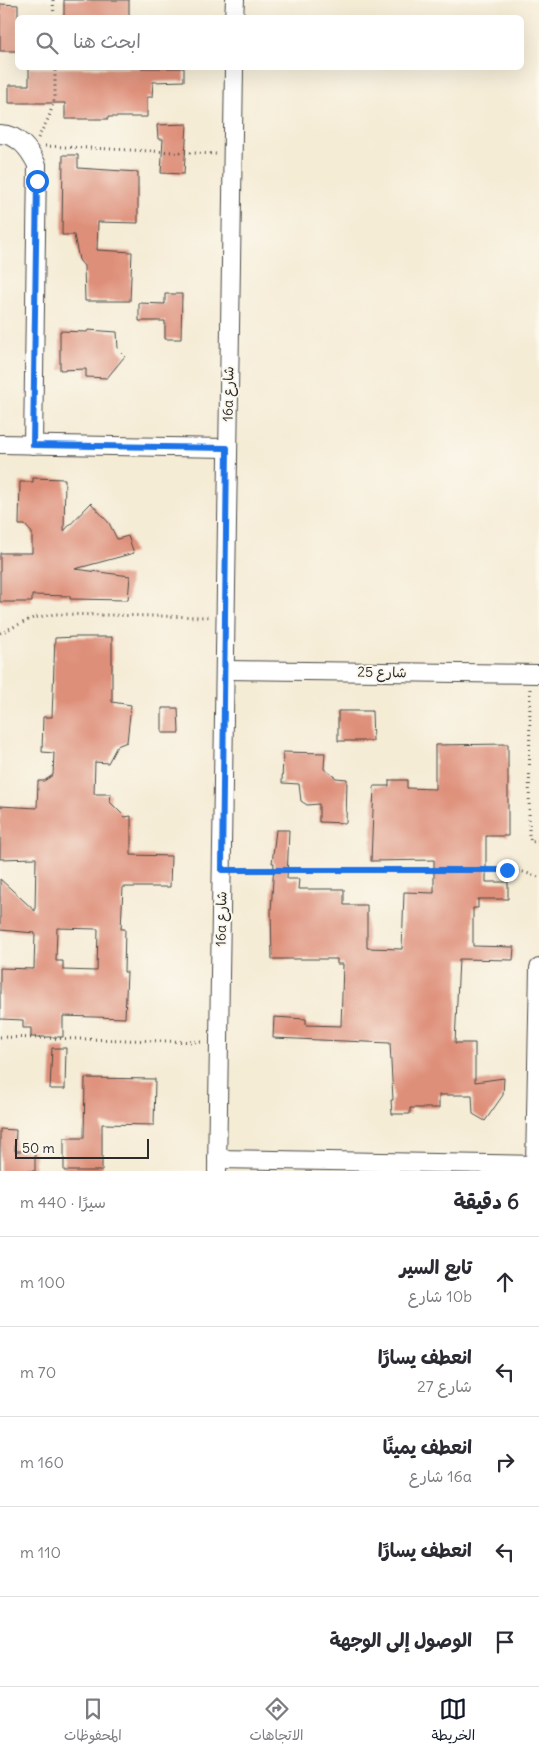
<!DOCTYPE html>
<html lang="ar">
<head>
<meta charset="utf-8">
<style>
	:root { --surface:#fff; --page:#f2f2f3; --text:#2b2b33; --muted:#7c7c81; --line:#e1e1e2; --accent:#111827 }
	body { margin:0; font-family:Delius,"Playpen Sans Arabic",sans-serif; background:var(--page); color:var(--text); direction:rtl }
	.scale { position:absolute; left:15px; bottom:12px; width:134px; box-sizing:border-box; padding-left:5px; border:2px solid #2b2b2b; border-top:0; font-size:14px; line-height:18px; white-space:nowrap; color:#2b2b2b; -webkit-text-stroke:4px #fbf7ec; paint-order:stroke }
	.stop { position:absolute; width:15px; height:15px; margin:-11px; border:4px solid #1a73e8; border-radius:50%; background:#fff }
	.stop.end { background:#1a73e8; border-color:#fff; box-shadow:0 1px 5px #0008 }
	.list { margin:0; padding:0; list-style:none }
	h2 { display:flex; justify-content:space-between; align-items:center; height:65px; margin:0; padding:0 20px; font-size:21px }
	h2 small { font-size:16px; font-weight:400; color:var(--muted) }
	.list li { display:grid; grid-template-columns:32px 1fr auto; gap:15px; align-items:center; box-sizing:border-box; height:90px; padding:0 20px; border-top:1px solid var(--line) }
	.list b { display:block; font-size:19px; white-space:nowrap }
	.list p { margin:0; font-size:16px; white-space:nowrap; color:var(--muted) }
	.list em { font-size:16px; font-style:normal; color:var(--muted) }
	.icon { flex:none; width:28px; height:28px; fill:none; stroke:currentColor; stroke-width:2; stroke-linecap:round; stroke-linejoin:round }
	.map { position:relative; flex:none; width:539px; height:1171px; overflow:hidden; direction:ltr }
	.search { position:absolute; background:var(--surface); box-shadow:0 5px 20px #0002; left:15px; right:15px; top:15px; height:55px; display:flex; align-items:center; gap:12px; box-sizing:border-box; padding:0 18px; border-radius:8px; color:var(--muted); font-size:19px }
	.sheet { height:515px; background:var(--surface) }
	nav { display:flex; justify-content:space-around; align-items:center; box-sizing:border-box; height:70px; border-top:1px solid var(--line); background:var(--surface); font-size:14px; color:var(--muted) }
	nav a { display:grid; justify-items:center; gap:2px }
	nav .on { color:var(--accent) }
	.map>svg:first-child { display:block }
</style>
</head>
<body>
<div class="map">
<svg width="539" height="1171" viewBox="0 0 539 1171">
	<rect width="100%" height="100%" fill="#fbf7ec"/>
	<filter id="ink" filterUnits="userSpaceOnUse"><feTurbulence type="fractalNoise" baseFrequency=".02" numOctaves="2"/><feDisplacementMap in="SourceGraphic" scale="10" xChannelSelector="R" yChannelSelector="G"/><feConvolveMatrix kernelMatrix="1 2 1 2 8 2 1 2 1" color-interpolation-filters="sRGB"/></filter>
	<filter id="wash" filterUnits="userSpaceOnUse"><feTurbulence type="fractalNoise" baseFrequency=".0096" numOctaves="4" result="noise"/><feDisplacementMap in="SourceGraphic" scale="20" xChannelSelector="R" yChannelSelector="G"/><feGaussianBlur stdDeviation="1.12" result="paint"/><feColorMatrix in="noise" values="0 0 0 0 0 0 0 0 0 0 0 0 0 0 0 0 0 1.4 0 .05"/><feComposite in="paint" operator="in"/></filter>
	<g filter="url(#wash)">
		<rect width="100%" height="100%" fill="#f5ecd6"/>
		<g id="blocks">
			<g fill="#de8f79" fill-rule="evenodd">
				<rect x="64" y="0" width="65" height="18"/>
				<path d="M 0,4 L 18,5 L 18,51 L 0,51 Z"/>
				<path d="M 29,68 L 184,68 L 184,81 L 153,82 L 152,97 L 147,97 L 147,117 L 108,117 L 108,119 L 65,119 L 65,103 L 9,103 L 9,85 L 29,85 Z"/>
				<path d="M 187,124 L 184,174 L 161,173 L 163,139 L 158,139 L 157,125 Z"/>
				<path d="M 63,155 L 78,155 L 78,168 L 138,172 L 138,223 L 98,222 L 97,250 L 132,252 L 130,301 L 85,301 L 84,266 L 79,260 L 74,235 L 62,235 Z"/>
				<path d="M 165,294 L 182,294 L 181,339 L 165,339 L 165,321 L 139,321 L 139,303 L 165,304 Z"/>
				<path d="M 88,330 L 117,332 L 118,349 L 125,356 L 107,378 L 86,377 L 86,369 L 60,370 L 60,331 L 87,332 Z"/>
				<path d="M 33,478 L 65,479 L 64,531 L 91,503 L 109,523 L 117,539 L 128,536 L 134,553 L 75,569 L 130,576 L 128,600 L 70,599 L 70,596 L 32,595 L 32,602 L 0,602 L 0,553 L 32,553 L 32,533 L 25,525 L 19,525 L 20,482 L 33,482 Z"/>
				<path d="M 75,637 L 112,637 L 112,702 L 131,705 L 127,742 L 117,746 L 108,763 L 95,762 L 94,794 L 111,794 L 110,802 L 125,817 L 131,816 L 131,855 L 171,856 L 170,887 L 123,887 L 121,929 L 125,929 L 124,972 L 127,972 L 125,1018 L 63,1016 L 63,1037 L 31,1037 L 31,1028 L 23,1028 L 23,1020 L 0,1019 L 0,968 L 34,969 L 35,933 L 0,930 L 0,879 L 35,911 L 36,858 L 0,859 L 0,806 L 37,808 L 38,781 L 44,781 L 53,775 L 54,753 L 42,752 L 43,717 L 52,717 L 55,638 ZM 57,928 L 98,929 L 97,971 L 63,970 L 63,961 L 56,961 Z"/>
				<path d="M 162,708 L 178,708 L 179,733 L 162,733 Z"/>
				<path d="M 338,711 L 372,711 L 373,741 L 338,741 Z"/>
				<path d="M 508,744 L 508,836 L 486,836 L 486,882 L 508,882 L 508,899 L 478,899 L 478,908 L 473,908 L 473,946 L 514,947 L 513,960 L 459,959 L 455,1043 L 475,1043 L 475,1082 L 504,1078 L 503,1095 L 485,1121 L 473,1114 L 472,1095 L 439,1095 L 439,1108 L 410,1108 L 410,1114 L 392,1114 L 391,1100 L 393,1100 L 390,1043 L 273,1038 L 274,1017 L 306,1019 L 306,1025 L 341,1026 L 343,964 L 337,964 L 337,959 L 272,959 L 271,911 L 274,863 L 272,863 L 276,830 L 289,830 L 287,879 L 299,879 L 298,889 L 344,889 L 344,905 L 367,905 L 367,948 L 402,949 L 404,892 L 434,893 L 434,860 L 371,861 L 374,786 L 389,786 L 389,780 L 407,780 L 407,788 L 435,789 L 435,745 Z"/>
				<path d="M 283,752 L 325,753 L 324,769 L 336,778 L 347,779 L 346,823 L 319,822 L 319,804 L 307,805 L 301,801 L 299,784 L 282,783 Z"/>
				<path d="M 52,1048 L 66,1048 L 65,1089 L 50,1089 Z"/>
				<path d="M 85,1078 L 155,1079 L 154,1125 L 102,1124 L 102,1171 L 64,1171 L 64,1138 L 84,1138 Z"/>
				<path d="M 0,1129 L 16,1130 L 15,1151 L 35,1151 L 35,1171 L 0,1171 Z"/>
			</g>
		</g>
	</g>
	<g filter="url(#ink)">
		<use href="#blocks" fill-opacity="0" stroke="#494845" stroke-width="1"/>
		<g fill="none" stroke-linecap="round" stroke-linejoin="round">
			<defs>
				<g id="minor">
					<path d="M 234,18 L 235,0"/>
					<path d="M 0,134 C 19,135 29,149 37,165 L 33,445"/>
					<path d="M 0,444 L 227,448"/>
					<path d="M 225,670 L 539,674"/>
					<path d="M 217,1159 L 539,1165"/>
					<path d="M 535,1165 L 539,968"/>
					<path d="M 217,1171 L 234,68"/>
				</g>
			</defs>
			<use href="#minor" stroke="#494845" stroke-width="20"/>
			<g stroke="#494845" stroke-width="3" stroke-dasharray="1 4" stroke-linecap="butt">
				<path d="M 53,0 L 54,18"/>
				<path d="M 38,138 L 49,117 L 55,97 L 55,68"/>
				<path d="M 45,146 L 216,154"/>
				<path d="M 0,633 L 33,618 L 55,614 L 208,617"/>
				<path d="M 530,689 L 529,834 L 531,842 L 539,841"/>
				<path d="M 238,870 L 507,870 L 520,871 L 539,877"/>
				<path d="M 0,1037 L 203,1042"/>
			</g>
			<use href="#minor" stroke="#fff" stroke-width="18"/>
		</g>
	</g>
	<g fill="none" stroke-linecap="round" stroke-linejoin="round" filter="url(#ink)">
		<path stroke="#1a73e8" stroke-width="6" d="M 37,181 L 33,445 L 227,448 L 222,870 L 507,870"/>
	</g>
	<g text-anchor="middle" stroke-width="4" stroke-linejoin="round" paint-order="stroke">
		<g font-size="14" fill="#2b2b2b" stroke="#fbf7ec">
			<text transform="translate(228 394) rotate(-89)" y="5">16a شارع</text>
			<text transform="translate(382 672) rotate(1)" y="5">شارع 25</text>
			<text transform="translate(221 919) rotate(-89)" y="5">16a شارع</text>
		</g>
	</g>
</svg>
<div class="scale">50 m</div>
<div class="stop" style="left:37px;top:181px"></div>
<div class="stop end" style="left:507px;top:870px"></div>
<div class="search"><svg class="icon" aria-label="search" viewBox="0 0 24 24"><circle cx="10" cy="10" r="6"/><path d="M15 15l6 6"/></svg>ابحث هنا</div>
</div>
<section class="sheet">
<h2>6 دقيقة<small>سيرًا · 440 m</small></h2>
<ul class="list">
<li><svg class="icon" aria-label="ahead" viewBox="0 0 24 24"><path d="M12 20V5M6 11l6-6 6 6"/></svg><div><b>تابع السير</b><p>10b شارع</p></div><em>100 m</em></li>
<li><svg class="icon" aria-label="left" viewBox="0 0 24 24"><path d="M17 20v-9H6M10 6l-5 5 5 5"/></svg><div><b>انعطف يسارًا</b><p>شارع 27</p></div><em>70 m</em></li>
<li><svg class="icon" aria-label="right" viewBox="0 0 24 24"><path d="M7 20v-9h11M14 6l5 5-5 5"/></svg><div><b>انعطف يمينًا</b><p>16a شارع</p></div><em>160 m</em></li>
<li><svg class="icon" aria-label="left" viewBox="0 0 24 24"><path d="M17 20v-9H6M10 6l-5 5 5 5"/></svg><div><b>انعطف يسارًا</b></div><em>110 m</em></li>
<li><svg class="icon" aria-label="arrive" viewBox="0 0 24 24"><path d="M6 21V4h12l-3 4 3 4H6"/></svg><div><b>الوصول إلى الوجهة</b></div></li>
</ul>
</section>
<nav>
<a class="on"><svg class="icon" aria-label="map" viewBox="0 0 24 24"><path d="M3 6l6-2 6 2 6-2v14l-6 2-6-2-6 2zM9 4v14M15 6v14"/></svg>الخريطة</a>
<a><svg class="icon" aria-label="directions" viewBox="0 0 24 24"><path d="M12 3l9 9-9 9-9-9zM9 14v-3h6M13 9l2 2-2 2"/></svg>الاتجاهات</a>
<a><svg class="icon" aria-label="saved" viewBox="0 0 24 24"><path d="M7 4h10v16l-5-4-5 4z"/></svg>المحفوظات</a>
</nav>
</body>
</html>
